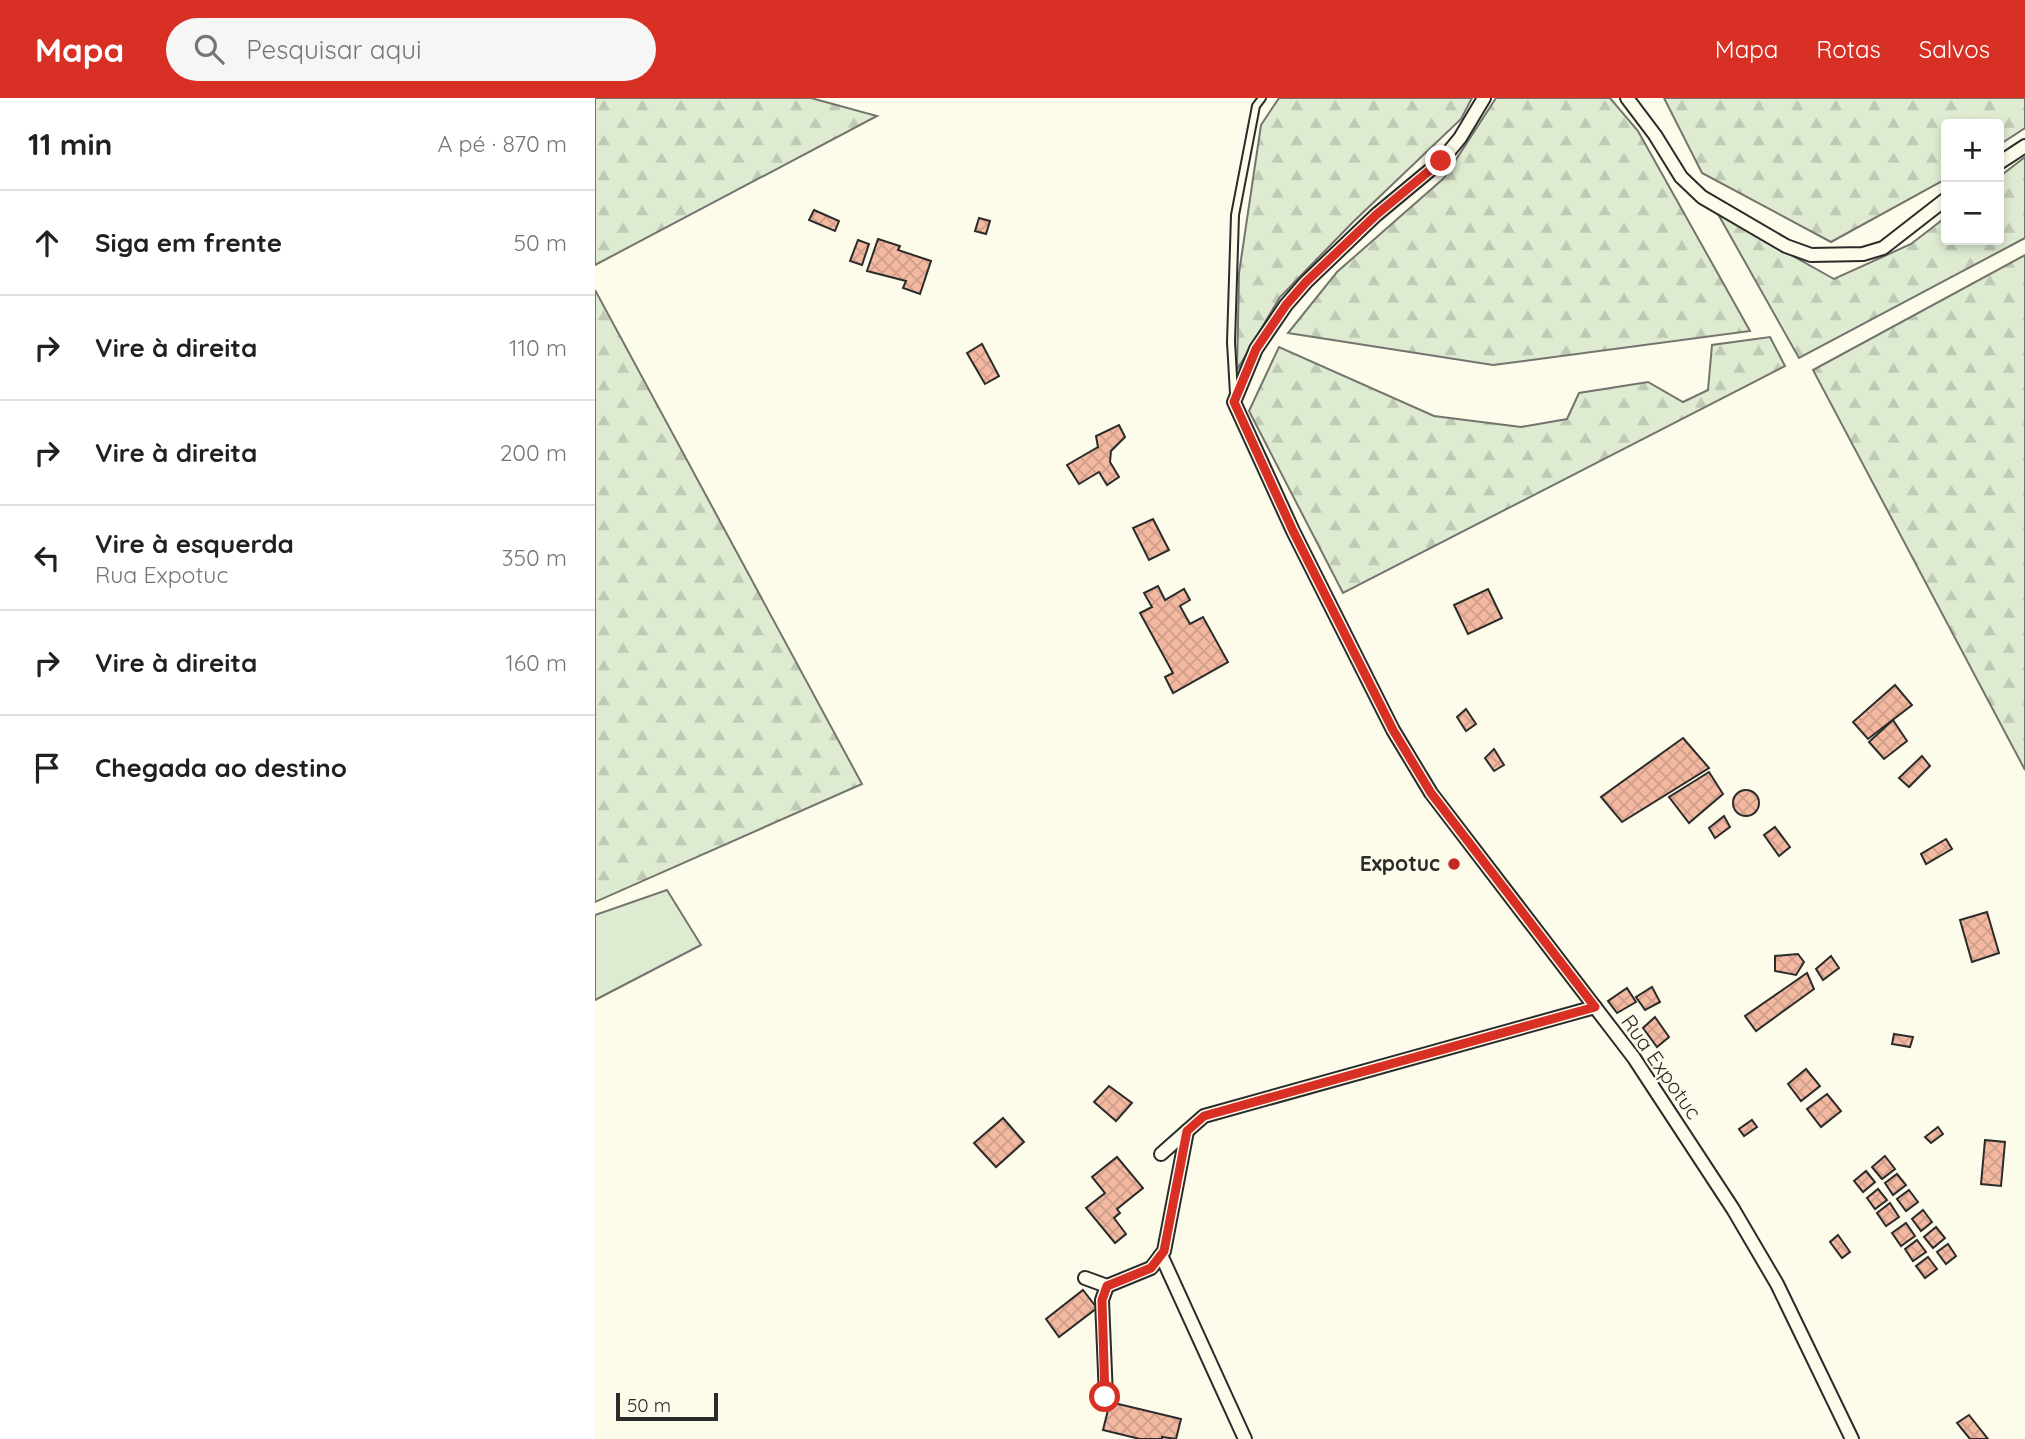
<!DOCTYPE html>
<html lang="pt">
<head>
<meta charset="utf-8">
<style>
	:root { --surface:#fff; --page:#f6f6f6; --text:#202124; --muted:#757577; --line:#e0e0e0; --accent:#d93025 }
	body { margin:0; font-family:Quicksand,sans-serif; background:var(--page); color:var(--text) }
	.controls { position:absolute; right:21px; top:21px; display:grid; overflow:hidden; border-radius:7px; box-shadow:0 4px 10px #0003 }
	.controls button { width:63px; height:63px; display:grid; place-items:center; padding:0; border:0; border-bottom:2px solid var(--line); background:var(--surface); color:var(--text); font:35px sans-serif }
	.scale { position:absolute; left:21px; bottom:18px; width:102px; box-sizing:border-box; padding-left:7px; border:4px solid #2b2b2b; border-top:0; font-size:19px; line-height:24px; white-space:nowrap; color:#2b2b2b; -webkit-text-stroke:5px #fdfbea; paint-order:stroke }
	.stop { position:absolute; width:21px; height:21px; margin:-16px; border:5px solid #d93025; border-radius:50%; background:#fff }
	.stop.end { background:#d93025; border-color:#fff; box-shadow:0 2px 7px #0008 }
	.list { margin:0; padding:0; list-style:none }
	h2 { display:flex; justify-content:space-between; align-items:center; height:91px; margin:0; padding:0 28px; font-size:30px }
	h2 small { font-size:23px; font-weight:400; color:var(--muted) }
	.list li { display:grid; grid-template-columns:46px 1fr auto; gap:21px; align-items:center; box-sizing:border-box; height:105px; padding:0 28px; border-top:2px solid var(--line) }
	.list b { display:block; font-size:26px; white-space:nowrap }
	.list p { margin:0; font-size:23px; white-space:nowrap; color:var(--muted) }
	.list em { font-size:23px; font-style:normal; color:var(--muted) }
	.icon { flex:none; width:38px; height:38px; fill:none; stroke:currentColor; stroke-width:2; stroke-linecap:round; stroke-linejoin:round }
	.map { position:relative; flex:none; width:1430px; height:1341px; overflow:hidden }
	header { display:flex; align-items:center; gap:42px; box-sizing:border-box; height:98px; padding:0 35px; background:var(--accent); color:#fff }
	header strong { font-size:33px }
	nav { display:flex; gap:38px; margin-inline-start:auto; font-size:24px }
	.search { width:490px; height:63px; background:var(--page); display:flex; align-items:center; gap:18px; box-sizing:border-box; padding:0 24px; border-radius:38px; color:var(--muted); font-size:26px }
	main { display:flex }
	aside { flex:1; background:var(--surface) }
	.map>svg:first-child { display:block }
</style>
</head>
<body>
<header>
<strong>Mapa</strong>
<div class="search"><svg class="icon" aria-label="search" viewBox="0 0 24 24"><circle cx="10" cy="10" r="6"/><path d="M15 15l6 6"/></svg>Pesquisar aqui</div>
<nav><a>Mapa</a><a>Rotas</a><a>Salvos</a></nav>
</header>
<main>
<aside>
<h2>11 min<small>A pé · 870 m</small></h2>
<ul class="list">
<li><svg class="icon" aria-label="ahead" viewBox="0 0 24 24"><path d="M12 20V5M6 11l6-6 6 6"/></svg><div><b>Siga em frente</b></div><em>50 m</em></li>
<li><svg class="icon" aria-label="right" viewBox="0 0 24 24"><path d="M7 20v-9h11M14 6l5 5-5 5"/></svg><div><b>Vire à direita</b></div><em>110 m</em></li>
<li><svg class="icon" aria-label="right" viewBox="0 0 24 24"><path d="M7 20v-9h11M14 6l5 5-5 5"/></svg><div><b>Vire à direita</b></div><em>200 m</em></li>
<li><svg class="icon" aria-label="left" viewBox="0 0 24 24"><path d="M17 20v-9H6M10 6l-5 5 5 5"/></svg><div><b>Vire à esquerda</b><p>Rua Expotuc</p></div><em>350 m</em></li>
<li><svg class="icon" aria-label="right" viewBox="0 0 24 24"><path d="M7 20v-9h11M14 6l5 5-5 5"/></svg><div><b>Vire à direita</b></div><em>160 m</em></li>
<li><svg class="icon" aria-label="arrive" viewBox="0 0 24 24"><path d="M6 21V4h12l-3 4 3 4H6"/></svg><div><b>Chegada ao destino</b></div></li>
</ul>
</aside>
<div class="map">
<svg width="1430" height="1341" viewBox="0 0 1430 1341">
	<defs>
		<pattern id="forest-firs" width="22" height="20" patternUnits="userSpaceOnUse" patternTransform="scale(1.75)"><rect width="22" height="20" fill="#deebd1"/><path d="M5 1l3.5 6h-7zM16 11l3.5 6h-7z" fill="#bfcab4"/></pattern>
		<pattern id="building-cross-hatch" width="8" height="8" patternUnits="userSpaceOnUse" patternTransform="scale(1.75)"><rect width="8" height="8" fill="#f2b8a0"/><path d="M0 0l8 8M0 8l8-8" fill="none" stroke="#d09e8a"/></pattern>
	</defs>
	<rect width="100%" height="100%" fill="#fdfbea"/>
	<path fill="#deebd1" stroke="#74746e" stroke-width="2" d="M 72,792 L 106,847 L 0,902 L 0,817 Z"/>
	<g fill="url(#forest-firs)" stroke="#74746e" stroke-width="2">
		<path d="M 0,0 L 216,0 L 282,18 L 0,167 Z"/>
		<path d="M 684,0 L 877,0 L 866,21 L 758,124 L 685,199 L 642,272 L 644,175 L 666,27 Z"/>
		<path d="M 901,0 L 1015,0 L 1043,33 L 1155,233 L 898,267 L 693,235 L 742,174 L 849,80 Z"/>
		<path d="M 1069,0 L 1430,0 L 1430,30 L 1404,47 L 1404,26 L 1351,26 L 1351,81 L 1236,144 L 1107,75 Z"/>
		<path d="M 1430,59 L 1430,140 L 1204,260 L 1123,116 L 1239,181 L 1316,146 L 1351,119 L 1351,142 L 1404,142 L 1404,79 Z"/>
		<path d="M 1430,157 L 1430,672 L 1218,272 Z"/>
		<path d="M 0,192 L 267,686 L 0,804 Z"/>
		<path d="M 1175,239 L 1190,268 L 748,495 L 654,313 L 684,249 L 839,318 L 926,329 L 972,321 L 984,295 L 1053,284 L 1088,304 L 1113,292 L 1117,247 Z"/>
	</g>
	<g fill="url(#building-cross-hatch)" stroke="#2b2b2b" stroke-width="2">
		<path d="M 219,112 L 244,123 L 240,133 L 214,122 Z"/>
		<path d="M 384,120 L 395,123 L 391,136 L 380,133 Z"/>
		<path d="M 283,141 L 305,148 L 303,152 L 336,163 L 325,196 L 308,190 L 311,183 L 272,173 Z"/>
		<path d="M 263,142 L 274,146 L 267,167 L 255,163 Z"/>
		<path d="M 387,246 L 404,278 L 390,286 L 372,255 Z"/>
		<path d="M 524,327 L 530,339 L 516,353 L 515,364 L 524,379 L 512,387 L 504,374 L 484,386 L 472,367 L 503,349 L 501,338 Z"/>
		<path d="M 558,421 L 574,452 L 554,462 L 538,430 Z"/>
		<path d="M 563,488 L 570,502 L 589,491 L 595,502 L 585,508 L 595,526 L 608,519 L 633,564 L 578,595 L 570,579 L 578,575 L 545,515 L 557,509 L 549,495 Z"/>
		<path d="M 893,491 L 907,520 L 873,536 L 859,507 Z"/>
		<path d="M 1300,587 L 1317,607 L 1273,641 L 1258,624 Z"/>
		<path d="M 871,611 L 881,626 L 871,633 L 862,619 Z"/>
		<path d="M 1298,622 L 1312,643 L 1289,661 L 1274,644 Z"/>
		<path d="M 1088,640 L 1114,670 L 1027,724 L 1006,699 Z"/>
		<path d="M 899,651 L 909,667 L 899,673 L 890,660 Z"/>
		<path d="M 1327,658 L 1335,668 L 1314,689 L 1304,680 Z"/>
		<path d="M 1114,674 L 1128,696 L 1094,725 L 1074,699 Z"/>
		<circle cx="1151" cy="705" r="13"/>
		<path d="M 1129,718 L 1135,729 L 1120,740 L 1114,730 Z"/>
		<path d="M 1180,729 L 1195,749 L 1184,758 L 1169,737 Z"/>
		<path d="M 1351,741 L 1357,751 L 1331,766 L 1326,756 Z"/>
		<path d="M 1392,814 L 1404,855 L 1377,864 L 1365,822 Z"/>
		<path d="M 1203,856 L 1209,864 L 1201,877 L 1180,873 L 1180,858 Z"/>
		<path d="M 1236,858 L 1244,870 L 1228,882 L 1221,871 Z"/>
		<path d="M 1212,875 L 1219,891 L 1161,933 L 1150,918 Z"/>
		<path d="M 1057,889 L 1065,904 L 1050,912 L 1041,899 Z"/>
		<path d="M 1032,890 L 1041,904 L 1022,915 L 1013,903 Z"/>
		<path d="M 1060,919 L 1074,939 L 1062,949 L 1048,930 Z"/>
		<path d="M 1299,936 L 1318,939 L 1315,949 L 1297,946 Z"/>
		<path d="M 1211,971 L 1225,988 L 1206,1003 L 1193,986 Z"/>
		<path d="M 514,988 L 537,1005 L 521,1023 L 499,1004 Z"/>
		<path d="M 1232,996 L 1246,1013 L 1226,1029 L 1212,1011 Z"/>
		<path d="M 408,1020 L 429,1044 L 401,1069 L 379,1045 Z"/>
		<path d="M 1157,1022 L 1162,1029 L 1149,1038 L 1144,1031 Z"/>
		<path d="M 1343,1029 L 1348,1036 L 1336,1045 L 1330,1039 Z"/>
		<path d="M 1390,1042 L 1410,1044 L 1406,1088 L 1386,1086 Z"/>
		<path d="M 1290,1058 L 1300,1071 L 1287,1081 L 1277,1069 Z"/>
		<path d="M 522,1059 L 548,1090 L 522,1111 L 525,1115 L 519,1120 L 531,1136 L 520,1145 L 491,1110 L 510,1095 L 497,1079 Z"/>
		<path d="M 1271,1073 L 1280,1084 L 1268,1094 L 1259,1083 Z"/>
		<path d="M 1302,1076 L 1311,1087 L 1298,1097 L 1290,1085 Z"/>
		<path d="M 1283,1091 L 1292,1102 L 1280,1111 L 1272,1100 Z"/>
		<path d="M 1314,1092 L 1323,1104 L 1311,1113 L 1302,1101 Z"/>
		<path d="M 1295,1105 L 1304,1119 L 1291,1128 L 1282,1115 Z"/>
		<path d="M 1328,1112 L 1337,1124 L 1326,1133 L 1317,1121 Z"/>
		<path d="M 1311,1125 L 1320,1138 L 1306,1148 L 1297,1135 Z"/>
		<path d="M 1341,1129 L 1350,1140 L 1338,1150 L 1329,1139 Z"/>
		<path d="M 1243,1137 L 1255,1154 L 1247,1160 L 1235,1144 Z"/>
		<path d="M 1322,1142 L 1331,1154 L 1318,1163 L 1310,1151 Z"/>
		<path d="M 1353,1146 L 1361,1158 L 1351,1166 L 1342,1154 Z"/>
		<path d="M 1333,1159 L 1342,1171 L 1330,1180 L 1321,1168 Z"/>
		<path d="M 488,1192 L 502,1210 L 464,1239 L 451,1221 Z"/>
		<path d="M 515,1304 L 586,1321 L 581,1341 L 567,1339 L 567,1341 L 545,1341 L 508,1332 Z"/>
		<path d="M 1374,1317 L 1393,1341 L 1375,1341 L 1362,1325 Z"/>
	</g>
	<g fill="none" stroke-linecap="round" stroke-linejoin="round">
		<defs>
			<path id="lane" d="M 639,296 L 636,244 L 640,117 L 661,8 L 667,0"/>
			<g id="street">
				<path d="M 889,0 L 865,40 L 846,63 L 781,117 L 711,184 L 691,207 L 661,251 L 639,304 L 698,433 L 798,632 L 836,695 L 1039,960 L 1138,1111 L 1182,1186 L 1257,1341"/>
				<path d="M 1032,0 L 1060,37 L 1086,79 L 1107,99 L 1191,148 L 1216,157 L 1268,156 L 1288,150 L 1351,101"/>
				<path d="M 1404,65 L 1430,48"/>
				<path d="M 566,1056 L 609,1018 L 1000,909"/>
				<path d="M 566,1157 L 650,1341"/>
				<path d="M 490,1180 L 512,1188 L 556,1170 L 569,1153 L 592,1033"/>
				<path d="M 511,1299 L 507,1202 L 512,1188"/>
			</g>
		</defs>
		<use href="#lane" stroke="#2b2b2b" stroke-width="10"/>
		<use href="#street" stroke="#2b2b2b" stroke-width="16"/>
		<use href="#lane" stroke="#fdfbea" stroke-width="6"/>
		<use href="#street" stroke="#fdfbea" stroke-width="12"/>
	</g>
	<g fill="none" stroke-linecap="round" stroke-linejoin="round">
		<path stroke="#d93025" stroke-width="9" d="M 510,1299 L 507,1202 L 512,1188 L 556,1170 L 569,1153 L 592,1033 L 609,1018 L 1000,909 L 836,695 L 798,632 L 698,433 L 639,304 L 661,251 L 691,207 L 711,184 L 781,117 L 846,63"/>
	</g>
	<circle fill="#c62828" stroke="#fdfbea" stroke-width="2.5" cx="859" cy="766" r="7"/>
	<g text-anchor="middle" stroke-width="5" stroke-linejoin="round" paint-order="stroke">
		<g font-size="21" font-weight="bold" fill="#2b2b2b" stroke="#fdfbea" text-anchor="end">
			<text x="845" y="773">Expotuc</text>
		</g>
		<g font-size="21" fill="#2b2b2b" stroke="#fdfbea">
			<text transform="translate(1066 969) rotate(55)" y="7">Rua Expotuc</text>
		</g>
	</g>
</svg>
<div class="controls">
<button>+</button>
<button>−</button>
</div>
<div class="scale">50 m</div>
<div class="stop" style="left:510px;top:1299px"></div>
<div class="stop end" style="left:846px;top:63px"></div>
</div>
</main>
</body>
</html>
